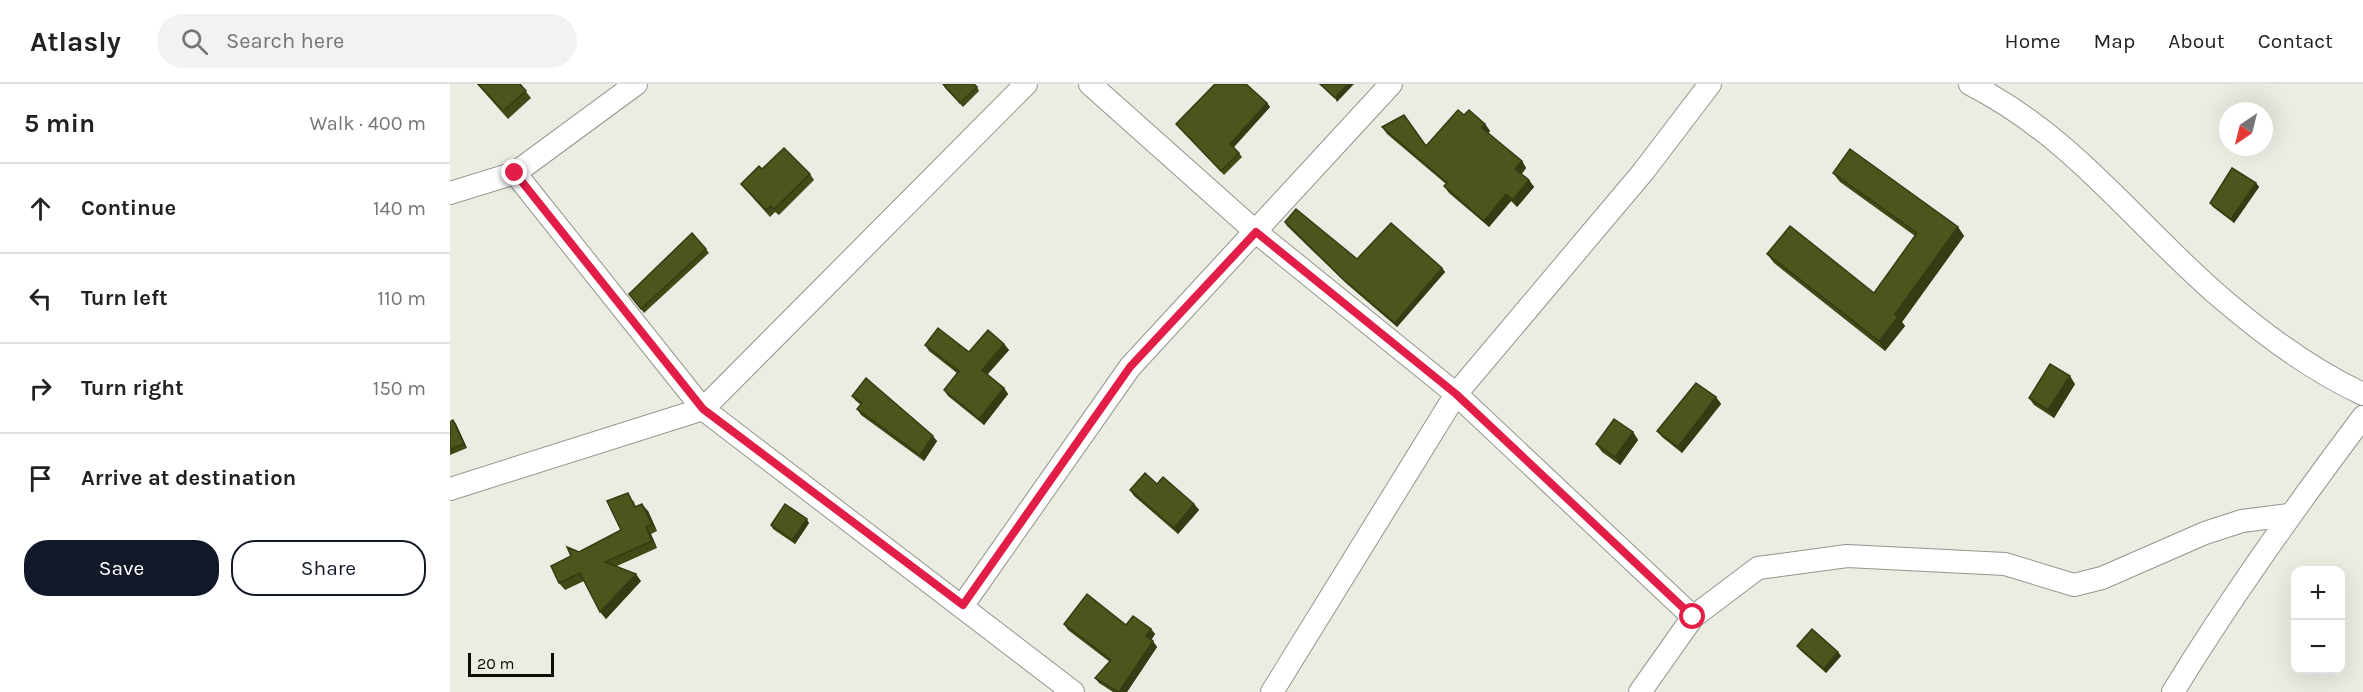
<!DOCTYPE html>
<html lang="en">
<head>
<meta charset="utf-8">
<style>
	:root { --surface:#fff; --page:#f2f2f2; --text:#222; --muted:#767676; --line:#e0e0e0; --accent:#111827 }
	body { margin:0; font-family:Karla,sans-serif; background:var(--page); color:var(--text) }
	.controls { position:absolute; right:18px; bottom:18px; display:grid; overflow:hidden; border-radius:12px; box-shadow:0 6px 24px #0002 }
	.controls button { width:54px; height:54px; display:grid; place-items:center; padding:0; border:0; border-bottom:2px solid var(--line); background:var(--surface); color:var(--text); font:30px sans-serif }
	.compass { position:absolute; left:1769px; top:18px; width:54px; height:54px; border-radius:50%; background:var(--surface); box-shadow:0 6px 24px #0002; rotate:215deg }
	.scale { position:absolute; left:18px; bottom:15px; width:86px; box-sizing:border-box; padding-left:6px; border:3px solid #0c0c09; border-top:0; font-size:16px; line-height:21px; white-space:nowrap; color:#0c0c09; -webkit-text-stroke:4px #ebede3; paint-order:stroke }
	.stop { position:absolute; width:18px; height:18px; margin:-14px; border:4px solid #e11d48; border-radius:50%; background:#fff }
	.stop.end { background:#e11d48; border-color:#fff; box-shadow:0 2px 6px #0008 }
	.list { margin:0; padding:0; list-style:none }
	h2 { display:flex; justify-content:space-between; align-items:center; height:78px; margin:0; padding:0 24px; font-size:26px }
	h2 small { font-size:20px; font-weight:400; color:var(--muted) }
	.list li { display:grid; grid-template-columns:39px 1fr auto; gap:18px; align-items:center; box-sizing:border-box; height:90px; padding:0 24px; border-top:2px solid var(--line) }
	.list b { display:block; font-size:22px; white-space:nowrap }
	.list em { font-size:20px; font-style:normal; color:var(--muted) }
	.actions { display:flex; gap:12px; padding:18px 24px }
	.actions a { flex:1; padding:14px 0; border:2px solid var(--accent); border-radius:24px; text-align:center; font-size:21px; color:var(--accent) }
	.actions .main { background:var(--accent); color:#fff }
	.icon { flex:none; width:33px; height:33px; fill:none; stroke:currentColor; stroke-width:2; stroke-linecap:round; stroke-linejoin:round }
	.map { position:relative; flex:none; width:1913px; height:608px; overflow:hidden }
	header { display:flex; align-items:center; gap:36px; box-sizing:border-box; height:84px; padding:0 30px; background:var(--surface); border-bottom:2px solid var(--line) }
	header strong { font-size:28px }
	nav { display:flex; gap:33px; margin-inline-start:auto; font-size:21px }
	.search { width:420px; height:54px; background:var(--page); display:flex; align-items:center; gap:15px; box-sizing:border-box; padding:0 21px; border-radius:33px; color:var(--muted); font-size:22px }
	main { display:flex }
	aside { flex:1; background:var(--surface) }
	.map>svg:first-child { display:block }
</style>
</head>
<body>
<header>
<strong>Atlasly</strong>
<div class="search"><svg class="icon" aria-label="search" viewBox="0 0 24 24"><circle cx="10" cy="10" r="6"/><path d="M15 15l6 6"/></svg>Search here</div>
<nav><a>Home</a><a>Map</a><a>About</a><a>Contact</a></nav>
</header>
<main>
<aside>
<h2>5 min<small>Walk · 400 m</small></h2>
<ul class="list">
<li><svg class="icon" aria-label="ahead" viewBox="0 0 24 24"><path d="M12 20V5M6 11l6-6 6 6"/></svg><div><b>Continue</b></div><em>140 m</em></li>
<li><svg class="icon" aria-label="left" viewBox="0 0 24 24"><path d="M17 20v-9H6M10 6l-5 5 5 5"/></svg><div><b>Turn left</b></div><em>110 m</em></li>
<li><svg class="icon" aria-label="right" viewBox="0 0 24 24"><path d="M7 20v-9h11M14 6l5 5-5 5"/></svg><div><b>Turn right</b></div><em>150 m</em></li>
<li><svg class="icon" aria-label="arrive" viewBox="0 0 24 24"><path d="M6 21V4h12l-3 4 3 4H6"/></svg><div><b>Arrive at destination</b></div></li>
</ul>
<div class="actions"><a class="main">Save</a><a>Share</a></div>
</aside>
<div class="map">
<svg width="1913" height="608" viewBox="0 0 1913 608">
	<rect width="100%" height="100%" fill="#ebede3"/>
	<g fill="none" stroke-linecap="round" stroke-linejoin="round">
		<defs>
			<g id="street">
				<path d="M 640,0 L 806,148 L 1006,310 L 1243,533"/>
				<path d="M 1520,0 C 1624,53 1684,139 1770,213 C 1813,250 1861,286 1913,310"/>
				<path d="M 65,89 L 253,325 L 623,608"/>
				<path d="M 0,109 L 65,89 L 186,0"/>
				<path d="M 0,405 L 253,325 L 576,0"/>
				<path d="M 513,521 L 680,283 L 941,0"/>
				<path d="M 822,608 L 1006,310 L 1193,88 L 1260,0"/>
				<path d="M 1190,608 L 1243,533 L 1308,484 L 1397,472 L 1555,480 L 1624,501 L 1652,494 L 1755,449 L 1792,437 L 1839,431"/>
				<path d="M 1723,608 C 1781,513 1846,422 1913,333"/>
			</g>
		</defs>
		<use href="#street" stroke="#93968c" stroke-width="24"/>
		<use href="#street" stroke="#fff" stroke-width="22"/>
	</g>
	<g fill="#414917">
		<path d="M 27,0 L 70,0 L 81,14 L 58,35 Z"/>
		<path d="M 493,0 L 527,3 L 529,7 L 513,23 L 495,4 Z"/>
		<path d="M 817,19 L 820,23 L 784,63 L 792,73 L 774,91 L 726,40 Z"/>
		<path d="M 1014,31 L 1035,40 L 1040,47 L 1038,49 L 1072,77 L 1076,84 L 1072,90 L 1079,96 L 1084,103 L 1067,123 L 1061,117 L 1039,143 L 999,109 L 994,102 L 996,100 L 937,50 L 932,43 L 976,62 Z"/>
		<path d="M 312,85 L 360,90 L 364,96 L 329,131 L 325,128 L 320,133 L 296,106 L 291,100 Z"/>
		<path d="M 1383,89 L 1508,143 L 1514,152 L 1452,238 L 1455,242 L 1435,267 L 1324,179 L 1317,170 L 1424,209 L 1465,152 L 1390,98 Z"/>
		<path d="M 1806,99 L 1809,103 L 1784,139 L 1763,123 L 1760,119 Z"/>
		<path d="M 835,138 L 907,175 L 992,184 L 995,188 L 947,243 L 897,200 L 837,142 Z"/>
		<path d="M 256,165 L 259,169 L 194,229 L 179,210 Z"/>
		<path d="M 554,260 L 559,266 L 537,291 L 554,304 L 558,310 L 534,341 L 498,312 L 494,306 L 507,289 L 479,267 L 475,261 L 519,268 Z"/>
		<path d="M 1625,300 L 1604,334 L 1584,321 L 1579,314 Z"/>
		<path d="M 402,312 L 487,357 L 474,377 L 411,331 L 407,325 L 411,321 L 406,317 Z"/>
		<path d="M 1266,313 L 1271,320 L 1232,369 L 1212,353 L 1207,347 Z"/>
		<path d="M 3,336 L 6,340 L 17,364 L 0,371 L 0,338 Z"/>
		<path d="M 1183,348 L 1188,356 L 1170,381 L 1152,368 L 1146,360 Z"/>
		<path d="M 707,400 L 744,420 L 749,426 L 728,450 L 684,412 L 680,406 Z"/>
		<path d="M 183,416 L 186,423 L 198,427 L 207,447 L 201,450 L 207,464 L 167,482 L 191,497 L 156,535 L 134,497 L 115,506 L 109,499 L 121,472 L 171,446 Z"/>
		<path d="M 359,439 L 345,460 L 323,445 L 321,441 Z"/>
		<path d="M 614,540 L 676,541 L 701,545 L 705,550 L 701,556 L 707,563 L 677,608 L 663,608 L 649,599 L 645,594 L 660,578 L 618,546 Z"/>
		<path d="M 1347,562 L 1388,568 L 1391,572 L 1376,589 L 1350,566 Z"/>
	</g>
	<g fill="#353c13">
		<path d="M 898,0 L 904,0 L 887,18 L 885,14 Z"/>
		<path d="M 817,19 L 820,23 L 783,64 L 780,60 Z"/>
		<path d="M 1035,40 L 1040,47 L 1037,51 L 1032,44 Z"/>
		<path d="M 1072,77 L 1076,84 L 1070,91 L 1065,85 Z"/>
		<path d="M 1079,96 L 1084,103 L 1067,123 L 1063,116 Z"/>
		<path d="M 1806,99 L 1809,103 L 1784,139 L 1781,135 Z"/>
		<path d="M 1056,110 L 1061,117 L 1039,143 L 1034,137 Z"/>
		<path d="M 1508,143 L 1514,152 L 1452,238 L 1455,242 L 1435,267 L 1429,257 L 1445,230 Z"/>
		<path d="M 992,184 L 995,188 L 947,243 L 945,239 Z"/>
		<path d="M 554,260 L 559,266 L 536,292 L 532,286 Z"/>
		<path d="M 1620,292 L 1625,300 L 1604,334 L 1598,326 Z"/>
		<path d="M 554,304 L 558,310 L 534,341 L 529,335 Z"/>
		<path d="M 1266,313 L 1271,320 L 1232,369 L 1228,363 Z"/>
		<path d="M 3,336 L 6,340 L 17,364 L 14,360 Z"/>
		<path d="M 1183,348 L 1188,356 L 1170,381 L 1165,373 Z"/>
		<path d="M 483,352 L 487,357 L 474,377 L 470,371 Z"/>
		<path d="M 192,420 L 198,427 L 207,447 L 202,440 Z"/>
		<path d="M 744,420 L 749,426 L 728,450 L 724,444 Z"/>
		<path d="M 357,435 L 359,439 L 345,460 L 342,456 Z"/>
		<path d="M 196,443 L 201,450 L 207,464 L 202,457 Z"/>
		<path d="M 186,490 L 191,497 L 156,535 L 150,528 Z"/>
		<path d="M 701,545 L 705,550 L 700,558 L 696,552 Z"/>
		<path d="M 703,557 L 707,563 L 677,608 L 669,608 Z"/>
		<path d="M 1388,568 L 1391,572 L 1376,589 L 1374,585 Z"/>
	</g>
	<g fill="#4c551b" stroke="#353c13" stroke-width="1.5">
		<path d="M 28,0 L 70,0 L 76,7 L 53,27 Z"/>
		<path d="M 493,0 L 524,0 L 527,3 L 510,19 Z"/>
		<path d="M 765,0 L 796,0 L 817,19 L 780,60 L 789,69 L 771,87 L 726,40 Z"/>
		<path d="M 870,0 L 898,0 L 885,14 Z"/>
		<path d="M 1008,26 L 1014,31 L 1019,26 L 1035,40 L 1032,44 L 1072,77 L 1065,85 L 1079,96 L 1063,116 L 1056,110 L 1034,137 L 994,102 L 997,99 L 932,43 L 954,31 L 976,62 Z"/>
		<path d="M 334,64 L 360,90 L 324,125 L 321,122 L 316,126 L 291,100 L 309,82 L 312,85 Z"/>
		<path d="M 1400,65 L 1508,143 L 1445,230 L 1448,233 L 1429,257 L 1317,170 L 1340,142 L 1424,209 L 1467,149 L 1383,89 Z"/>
		<path d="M 1782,84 L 1806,99 L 1781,135 L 1760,119 Z"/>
		<path d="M 846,125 L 907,175 L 941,139 L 992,184 L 945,239 L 894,196 L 835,138 Z"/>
		<path d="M 242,149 L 256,165 L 191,225 L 179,210 Z"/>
		<path d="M 488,244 L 519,268 L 538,246 L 554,260 L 532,286 L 554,304 L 529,335 L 494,306 L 509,287 L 475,261 Z"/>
		<path d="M 1600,280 L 1620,292 L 1598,326 L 1579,314 Z"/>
		<path d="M 416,294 L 483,352 L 470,371 L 407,325 L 412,319 L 402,312 Z"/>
		<path d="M 1246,299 L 1266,313 L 1228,363 L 1207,347 Z"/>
		<path d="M 1164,335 L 1183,348 L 1165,373 L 1146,360 Z"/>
		<path d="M 3,336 L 14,360 L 0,366 L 0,338 Z"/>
		<path d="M 695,389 L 707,400 L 713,393 L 744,420 L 724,444 L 680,406 Z"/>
		<path d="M 178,409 L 185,423 L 192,420 L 202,440 L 196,443 L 202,457 L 155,478 L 186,490 L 150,528 L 130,489 L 109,499 L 101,482 L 121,472 L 117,463 L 129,468 L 171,446 L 157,417 Z"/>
		<path d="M 335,420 L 357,435 L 342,456 L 321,441 Z"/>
		<path d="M 637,510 L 676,541 L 683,532 L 701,545 L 696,552 L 703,557 L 669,608 L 668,608 L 645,594 L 661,576 L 614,540 Z"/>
		<path d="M 1362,545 L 1388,568 L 1374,585 L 1347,562 Z"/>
	</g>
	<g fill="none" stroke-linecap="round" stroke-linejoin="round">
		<path stroke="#e11d48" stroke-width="8" d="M 65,89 L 253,325 L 513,521 L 680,283 L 806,148 L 1006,310 L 1243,533"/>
	</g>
</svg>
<div class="controls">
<button>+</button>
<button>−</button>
</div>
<svg class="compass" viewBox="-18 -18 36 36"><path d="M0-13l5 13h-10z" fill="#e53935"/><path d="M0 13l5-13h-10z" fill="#767676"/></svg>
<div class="scale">20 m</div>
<div class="stop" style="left:1243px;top:533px"></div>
<div class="stop end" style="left:65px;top:89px"></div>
</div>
</main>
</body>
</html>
